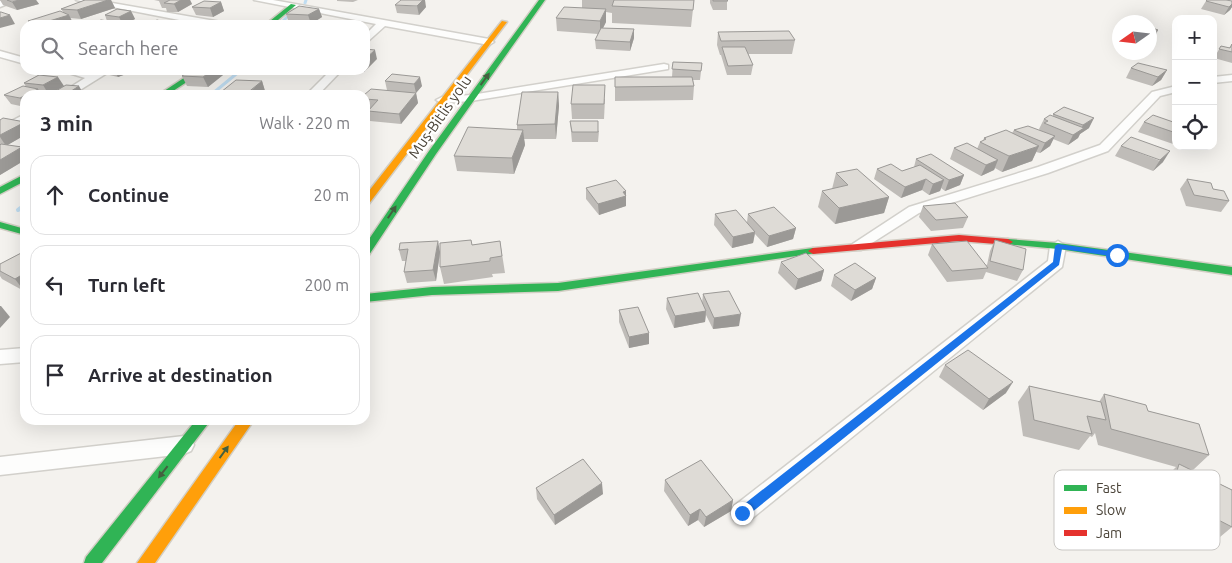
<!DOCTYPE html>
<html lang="en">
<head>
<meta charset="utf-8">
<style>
	:root { --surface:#fff; --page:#f2f2f3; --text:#2b2b33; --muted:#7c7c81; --line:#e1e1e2 }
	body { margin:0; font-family:Ubuntu,sans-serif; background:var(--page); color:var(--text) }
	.controls { position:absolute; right:15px; top:15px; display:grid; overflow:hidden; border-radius:10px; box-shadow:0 5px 20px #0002 }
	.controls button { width:45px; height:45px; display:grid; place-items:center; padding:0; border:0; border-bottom:1px solid var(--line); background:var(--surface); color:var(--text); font:25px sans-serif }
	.compass { position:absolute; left:1112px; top:15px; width:45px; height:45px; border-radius:50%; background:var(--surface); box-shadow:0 5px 20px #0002; rotate:256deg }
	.stop { position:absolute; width:15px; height:15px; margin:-11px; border:4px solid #1a73e8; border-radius:50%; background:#fff }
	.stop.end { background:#1a73e8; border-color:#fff; box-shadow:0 1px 5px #0008 }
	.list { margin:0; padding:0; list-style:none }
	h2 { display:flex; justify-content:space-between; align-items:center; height:65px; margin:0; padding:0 20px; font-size:21px }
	h2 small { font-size:16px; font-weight:400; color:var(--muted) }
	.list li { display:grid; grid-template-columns:32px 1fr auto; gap:15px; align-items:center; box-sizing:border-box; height:80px; margin:0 10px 10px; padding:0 10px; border:1px solid var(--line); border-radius:15px }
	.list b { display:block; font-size:19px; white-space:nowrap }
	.list em { font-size:16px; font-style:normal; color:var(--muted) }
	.icon { flex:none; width:28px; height:28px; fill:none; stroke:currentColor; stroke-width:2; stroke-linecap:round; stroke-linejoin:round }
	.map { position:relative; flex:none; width:1232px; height:563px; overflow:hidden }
	.search { position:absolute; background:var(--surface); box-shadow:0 5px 20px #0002; left:20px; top:20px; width:350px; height:55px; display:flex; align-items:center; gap:12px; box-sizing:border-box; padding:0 18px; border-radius:15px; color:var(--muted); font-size:19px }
	.panel { position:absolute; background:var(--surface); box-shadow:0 5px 20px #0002; left:20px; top:90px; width:350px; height:335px; border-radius:15px }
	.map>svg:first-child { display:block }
</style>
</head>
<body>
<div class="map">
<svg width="1232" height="563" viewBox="0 0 1232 563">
	<rect width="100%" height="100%" fill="#f4f2ee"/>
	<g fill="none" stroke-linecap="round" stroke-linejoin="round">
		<g stroke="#c0ddf1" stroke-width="3">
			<path d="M 305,3 L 306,0"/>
			<path d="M 279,25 L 291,13"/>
			<path d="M 212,94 L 241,70"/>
		</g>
		<g stroke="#c0ddf1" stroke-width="4">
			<path d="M 210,95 L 213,92"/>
			<path d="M 18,210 L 25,205"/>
		</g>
		<defs>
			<g id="street">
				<path d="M 4,0 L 17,0 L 0,7 L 0,1 Z"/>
				<path d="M 76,0 L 95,0 L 221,22 L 226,25 L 205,25 Z"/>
				<path d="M 254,0 L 273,0 L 489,39 L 494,42 L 489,45 L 385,26 L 365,44 L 365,35 L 376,24 Z"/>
				<path d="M 0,51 L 25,58 L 25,64 L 0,57 Z"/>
				<path d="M 664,64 L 668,65 L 668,69 L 471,101 L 442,103 L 436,100 L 442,97 L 471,95 Z"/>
				<path d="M 59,70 L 78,70 L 93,74 L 99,70 L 112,70 L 72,95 L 58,95 L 85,78 Z"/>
				<path d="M 331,70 L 342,70 L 318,95 L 306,95 Z"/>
				<path d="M 1232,75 L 1232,81 L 1213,83 L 1213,77 Z"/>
				<path d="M 1176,86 L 1176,92 L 1160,96 L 1108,151 L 1048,173 L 919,213 L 861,250 L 851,250 L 848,247 L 909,207 L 1038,167 L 1100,145 L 1152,92 Z"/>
				<path d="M 25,114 L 25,123 L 0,136 L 0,127 Z"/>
				<path d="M 1058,241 L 1066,246 L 1062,267 L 750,520 L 742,523 L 734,520 L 731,513 L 734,506 L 1048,261 L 1050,246 Z"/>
				<path d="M 25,348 L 25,362 L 0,364 L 0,350 Z"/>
				<path d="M 184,436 L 191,439 L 194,445 L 191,451 L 184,454 L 0,475 L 0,457 Z"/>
			</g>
			<g id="fast">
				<path d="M 539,0 L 545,0 L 436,154 L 369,255 L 365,256 L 365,245 L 429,151 Z"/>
				<path d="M 291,4 L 296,5 L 272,25 L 265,25 Z"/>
				<path d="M 196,70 L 205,70 L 167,95 L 158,95 Z"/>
				<path d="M 25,174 L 25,181 L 0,194 L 0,187 Z"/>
				<path d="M 0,222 L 25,229 L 25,235 L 0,228 Z"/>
				<path d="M 1008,239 L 1058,243 L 1232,267 L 1232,275 L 1058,249 L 1004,244 L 1003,242 L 1004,240 Z"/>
				<path d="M 813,248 L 818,251 L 817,253 L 558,291 L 432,295 L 365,302 L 365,294 L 432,287 L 558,283 Z"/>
				<path d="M 196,420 L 211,420 L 102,563 L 84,563 L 86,557 Z"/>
			</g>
			<g id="slow">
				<path d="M 502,21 L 507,22 L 368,205 L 365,206 L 365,196 Z"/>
				<path d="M 239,420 L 254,420 L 155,563 L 137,563 Z"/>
			</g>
			<path id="jam" d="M 959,235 L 1008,239 L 1013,242 L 1008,245 L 959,241 L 813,254 L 808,251 L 813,248 Z"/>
		</defs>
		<use href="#street" stroke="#d2d0cb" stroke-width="3"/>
		<use href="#fast" stroke="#d3cfc5" stroke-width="3"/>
		<use href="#slow" stroke="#d3cfc5" stroke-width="3"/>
		<use href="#jam" stroke="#d3cfc5" stroke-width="3"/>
		<use href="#street" fill="#fdfdfc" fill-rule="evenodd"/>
		<use href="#fast" fill="#30b455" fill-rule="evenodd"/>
		<use href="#slow" fill="#ff9f0a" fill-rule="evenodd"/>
		<use href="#jam" fill="#e5322d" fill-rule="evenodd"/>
	</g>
	<g fill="#bfbcb8">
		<path d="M 0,0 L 36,0 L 39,4 L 17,10 L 3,5 Z"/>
		<path d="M 85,0 L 111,0 L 115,8 L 81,19 L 70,18 L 73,23 L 68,25 L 30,25 L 28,21 L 64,13 L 61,9 Z"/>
		<path d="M 154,0 L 190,0 L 192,4 L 178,12 L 167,12 L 166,8 L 162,8 L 159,1 Z"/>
		<path d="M 337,0 L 358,0 L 353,2 L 337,1 Z"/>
		<path d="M 582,0 L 694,0 L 691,27 L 612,23 L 612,13 L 606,12 L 606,22 L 603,28 L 634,29 L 634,38 L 630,51 L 596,49 L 595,40 L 598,34 L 557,31 L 556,18 L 582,8 Z"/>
		<path d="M 710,0 L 727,0 L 727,10 L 713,10 L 710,3 Z"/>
		<path d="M 1206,1 L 1232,1 L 1232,7 L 1230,10 L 1224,15 L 1201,9 Z"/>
		<path d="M 221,2 L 224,11 L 213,17 L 196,15 L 192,7 Z"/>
		<path d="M 395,5 L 426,7 L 419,15 L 397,13 Z"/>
		<path d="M 319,9 L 322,17 L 311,24 L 289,23 L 286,14 Z"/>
		<path d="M 131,11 L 135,19 L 124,25 L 116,25 L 107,21 L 105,15 Z"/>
		<path d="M 718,32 L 795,40 L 792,54 L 748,54 L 753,65 L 751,75 L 727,75 L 721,55 L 720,55 L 717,45 Z"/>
		<path d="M 1232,44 L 1232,63 L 1214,58 L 1221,46 L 1229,48 Z"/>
		<path d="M 377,59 L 364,72 L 345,71 L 365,70 Z"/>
		<path d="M 673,62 L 702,63 L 700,80 L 693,80 L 694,86 L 693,100 L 615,101 L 615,77 L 672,77 Z"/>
		<path d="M 1131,68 L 1167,70 L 1161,80 L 1152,86 L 1126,78 Z"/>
		<path d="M 103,70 L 137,70 L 118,77 L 105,74 Z"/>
		<path d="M 198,70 L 221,70 L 223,75 L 208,87 L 187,86 L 182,76 L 196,72 Z"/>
		<path d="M 256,70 L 277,70 L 273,74 L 257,74 Z"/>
		<path d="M 392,74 L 422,86 L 416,93 L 418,103 L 401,124 L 370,121 L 368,111 L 370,109 L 365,108 L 365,95 L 387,90 L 385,81 Z"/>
		<path d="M 39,75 L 49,95 L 41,94 L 25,95 L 25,107 L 11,104 L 4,95 L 26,87 L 24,83 Z"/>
		<path d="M 262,81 L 265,91 L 260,95 L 223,95 L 221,92 Z"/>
		<path d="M 558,92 L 559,106 L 556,139 L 524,139 L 525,145 L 514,174 L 457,171 L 454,156 L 517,130 L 517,125 Z"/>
		<path d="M 605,99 L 604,119 L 572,119 L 571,104 Z"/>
		<path d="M 1064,107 L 1089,128 L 1080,134 L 1078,138 L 1068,145 L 1053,139 L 1050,146 L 1040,153 L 1036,152 L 1032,161 L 1002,172 L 995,168 L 994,170 L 981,176 L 950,159 L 954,148 L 977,149 L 980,142 L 983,141 L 984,138 L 1012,133 L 1014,130 L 1040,131 L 1039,129 L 1044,119 L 1053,116 L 1053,114 Z"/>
		<path d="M 0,120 L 25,122 L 25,135 L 7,145 L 22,147 L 25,152 L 25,160 L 0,175 Z"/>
		<path d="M 570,121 L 599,131 L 598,142 L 572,142 Z"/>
		<path d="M 1144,122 L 1176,123 L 1176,145 L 1138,132 Z"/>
		<path d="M 1121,146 L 1163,162 L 1153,171 L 1115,156 Z"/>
		<path d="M 916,159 L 964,175 L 960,185 L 945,191 L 941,188 L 940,191 L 929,195 L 922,190 L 901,198 L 874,179 L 877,169 L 902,171 L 914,167 Z"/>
		<path d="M 836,173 L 889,197 L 884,213 L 835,224 L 818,207 L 822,191 L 832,189 Z"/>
		<path d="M 1187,179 L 1213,189 L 1229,201 L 1221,212 L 1186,206 L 1180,189 Z"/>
		<path d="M 586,188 L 626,195 L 626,206 L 599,215 L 586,199 Z"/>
		<path d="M 923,206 L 968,217 L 963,228 L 931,231 L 919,217 Z"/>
		<path d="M 715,214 L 747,222 L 748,214 L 796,228 L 793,239 L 767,247 L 755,234 L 753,243 L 732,248 L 714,225 Z"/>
		<path d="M 471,240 L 472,245 L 500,241 L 505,273 L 492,274 L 493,277 L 444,284 L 440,267 L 440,253 L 436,281 L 407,283 L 404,272 L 406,261 L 402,261 L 399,250 L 400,243 L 440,251 Z"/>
		<path d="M 995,240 L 1023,270 L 1017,281 L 986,272 L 983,279 L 947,282 L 928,255 L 932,244 L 987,265 L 990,251 Z"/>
		<path d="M 25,251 L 24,291 L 2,279 L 0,276 L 0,264 Z"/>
		<path d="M 781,262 L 824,270 L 821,281 L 795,290 L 778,273 Z"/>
		<path d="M 834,275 L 876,278 L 872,289 L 851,301 L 831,286 Z"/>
		<path d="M 703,294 L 739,326 L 713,329 L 706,315 L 705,322 L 674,328 L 666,309 L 667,298 L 702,303 Z"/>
		<path d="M 619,310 L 649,344 L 629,348 L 619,322 Z"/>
		<path d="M 945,365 L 1006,393 L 983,410 L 939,377 Z"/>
		<path d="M 1029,386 L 1099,402 L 1104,394 L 1148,411 L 1209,455 L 1193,470 L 1232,490 L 1232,527 L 1220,537 L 1159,506 L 1168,475 L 1176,467 L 1098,445 L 1095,433 L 1092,437 L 1090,436 L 1079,450 L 1023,436 L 1018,402 Z"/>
		<path d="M 665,480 L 733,500 L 731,511 L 704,527 L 698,520 L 688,526 L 664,491 Z"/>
		<path d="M 536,488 L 603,494 L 555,525 L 537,499 Z"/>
	</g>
	<g fill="#9b9996">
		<path d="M 19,0 L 36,0 L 39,4 L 17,10 L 12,2 Z"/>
		<path d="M 108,0 L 111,0 L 115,8 L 81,19 L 77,10 Z"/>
		<path d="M 181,0 L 190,0 L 192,4 L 178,12 L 174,4 Z"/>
		<path d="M 423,0 L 425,0 L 426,7 L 419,15 L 417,6 Z"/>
		<path d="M 221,2 L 224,11 L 213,17 L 210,8 Z"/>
		<path d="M 1232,4 L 1232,7 L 1230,10 L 1224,15 L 1229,7 Z"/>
		<path d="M 319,9 L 322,17 L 311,24 L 308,15 Z"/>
		<path d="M 606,9 L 606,22 L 600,34 L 600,21 Z"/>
		<path d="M 131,11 L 135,19 L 123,25 L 119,17 Z"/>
		<path d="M 10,15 L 15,24 L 0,28 L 0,18 Z"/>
		<path d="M 69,15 L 73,23 L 68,25 L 36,25 Z"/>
		<path d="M 114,22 L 116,25 L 108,25 Z"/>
		<path d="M 634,29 L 634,38 L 630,51 L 630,42 Z"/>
		<path d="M 1158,30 L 1154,39 L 1150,40 L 1150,34 Z"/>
		<path d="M 375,50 L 377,59 L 364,72 L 365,59 Z"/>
		<path d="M 114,70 L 137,70 L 118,77 Z"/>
		<path d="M 213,70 L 221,70 L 223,75 L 208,87 L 203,77 Z"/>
		<path d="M 271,70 L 277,70 L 273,74 Z"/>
		<path d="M 1167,70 L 1161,80 L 1152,86 L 1158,77 Z"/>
		<path d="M 58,77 L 64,86 L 49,95 L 43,85 Z"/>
		<path d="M 420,77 L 422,86 L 416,93 L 418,103 L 401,124 L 399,114 L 416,93 L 414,84 Z"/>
		<path d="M 262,81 L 265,91 L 260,95 L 246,95 Z"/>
		<path d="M 79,86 L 84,95 L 65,95 Z"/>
		<path d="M 38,89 L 42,95 L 25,95 Z"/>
		<path d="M 558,92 L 559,106 L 556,139 L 555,124 Z"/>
		<path d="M 25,95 L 25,106 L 20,98 Z"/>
		<path d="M 1094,118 L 1089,128 L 1080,134 L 1078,138 L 1068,145 L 1073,135 L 1081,129 L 1083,125 Z"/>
		<path d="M 25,122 L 25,135 L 6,146 L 0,137 L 0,135 Z"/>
		<path d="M 523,130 L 525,145 L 514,174 L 512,158 Z"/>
		<path d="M 1055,136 L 1050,146 L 1040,153 L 1045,143 Z"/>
		<path d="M 1039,146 L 1032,161 L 1002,172 L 1009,156 Z"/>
		<path d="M 22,147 L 25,152 L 25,160 L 0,175 L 0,160 Z"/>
		<path d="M 1170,151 L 1163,162 L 1153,171 L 1160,160 Z"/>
		<path d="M 998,160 L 994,170 L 981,176 L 986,165 Z"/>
		<path d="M 964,175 L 960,185 L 945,191 L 949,180 Z"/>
		<path d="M 926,179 L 922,190 L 901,198 L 905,187 Z"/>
		<path d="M 944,180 L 940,191 L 929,195 L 933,184 Z"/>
		<path d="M 626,191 L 626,206 L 599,215 L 598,204 Z"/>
		<path d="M 889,197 L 884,213 L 835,224 L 839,208 Z"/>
		<path d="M 796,228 L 793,239 L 767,247 L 769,236 Z"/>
		<path d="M 755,232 L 753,243 L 732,248 L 733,237 Z"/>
		<path d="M 438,241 L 440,252 L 436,281 L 433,270 Z"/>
		<path d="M 824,270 L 821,281 L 795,290 L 798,279 Z"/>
		<path d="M 25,273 L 25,290 L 24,291 L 15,279 Z"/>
		<path d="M 876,278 L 872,289 L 851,301 L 855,290 Z"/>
		<path d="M 0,306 L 1,306 L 10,317 L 0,328 Z"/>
		<path d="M 706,311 L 705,322 L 674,328 L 675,316 Z"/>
		<path d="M 741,314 L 739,326 L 713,329 L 714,318 Z"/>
		<path d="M 649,333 L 649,344 L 629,348 L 629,337 Z"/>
		<path d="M 1013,382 L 1006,393 L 983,410 L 989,399 Z"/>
		<path d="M 602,483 L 603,494 L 555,525 L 554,515 Z"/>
		<path d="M 733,500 L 731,511 L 704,527 L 706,517 Z"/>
		<path d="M 700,509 L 698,520 L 688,526 L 690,515 Z"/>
	</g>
	<g fill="#dedbd6" stroke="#9b9996">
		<path d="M 7,0 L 19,0 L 12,2 Z"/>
		<path d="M 85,0 L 108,0 L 77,10 L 61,9 Z"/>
		<path d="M 170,0 L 181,0 L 174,4 L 164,3 Z"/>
		<path d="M 401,0 L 423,0 L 417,6 L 395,5 Z"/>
		<path d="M 614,0 L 694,0 L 693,10 L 612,6 Z"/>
		<path d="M 713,0 L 727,0 L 728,1 L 713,1 Z"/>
		<path d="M 1207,0 L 1226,0 L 1232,1 L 1232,4 L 1229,7 L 1206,1 Z"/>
		<path d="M 204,1 L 221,2 L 210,8 L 192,7 Z"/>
		<path d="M 299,6 L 319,9 L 308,15 L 286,14 Z"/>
		<path d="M 564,7 L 606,9 L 600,21 L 556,18 Z"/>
		<path d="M 117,9 L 131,11 L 119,17 L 105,15 Z"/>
		<path d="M 60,11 L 69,15 L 36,25 L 28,21 Z"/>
		<path d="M 0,12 L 1,12 L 10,15 L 0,18 Z"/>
		<path d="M 101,20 L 114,22 L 108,25 L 88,25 Z"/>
		<path d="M 157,20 L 168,23 L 162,25 L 146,25 Z"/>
		<path d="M 1150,27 L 1158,30 L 1150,34 Z"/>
		<path d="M 601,28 L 634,29 L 630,42 L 595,40 Z"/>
		<path d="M 789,31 L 795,40 L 721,41 L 718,32 Z"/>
		<path d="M 1232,44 L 1232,52 L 1219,49 L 1221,46 L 1230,48 Z"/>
		<path d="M 722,47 L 745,47 L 753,65 L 728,66 Z"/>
		<path d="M 365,49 L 375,50 L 365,59 Z"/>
		<path d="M 673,62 L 702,63 L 701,71 L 672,69 Z"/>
		<path d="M 1138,63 L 1167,70 L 1158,77 L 1131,68 Z"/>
		<path d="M 198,70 L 213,70 L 203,77 L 182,76 L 189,71 L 196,72 Z"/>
		<path d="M 392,74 L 420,77 L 414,84 L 385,81 Z"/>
		<path d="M 39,75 L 58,77 L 43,85 L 24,83 Z"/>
		<path d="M 615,77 L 692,77 L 694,86 L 615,87 Z"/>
		<path d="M 236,80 L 262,81 L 246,94 L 225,95 L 228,92 L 221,92 Z"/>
		<path d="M 66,85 L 79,86 L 65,95 L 49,95 Z"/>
		<path d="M 573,85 L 605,85 L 604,104 L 571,104 Z"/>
		<path d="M 23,86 L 38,89 L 20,98 L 4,95 Z"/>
		<path d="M 371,89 L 416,93 L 399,114 L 368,111 L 378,100 L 365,99 L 364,95 Z"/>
		<path d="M 522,92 L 558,92 L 555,124 L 517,125 Z"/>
		<path d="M 1064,107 L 1094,118 L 1083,125 L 1053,114 Z"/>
		<path d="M 1050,115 L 1084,128 L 1073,135 L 1044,123 L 1048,121 L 1044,119 Z"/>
		<path d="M 1153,115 L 1176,123 L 1176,133 L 1144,122 Z"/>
		<path d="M 3,118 L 25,122 L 0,135 L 0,120 Z"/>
		<path d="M 570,121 L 598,121 L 598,132 L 572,132 Z"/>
		<path d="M 1028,126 L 1055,136 L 1045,143 L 1014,130 Z"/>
		<path d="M 468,127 L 523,130 L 512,158 L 454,156 Z"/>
		<path d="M 1006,130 L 1039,146 L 1009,156 L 980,142 L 986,139 L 984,138 Z"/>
		<path d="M 1131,137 L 1170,151 L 1160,160 L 1121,146 Z"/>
		<path d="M 967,143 L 998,160 L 986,165 L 954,148 Z"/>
		<path d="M 1,144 L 22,147 L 0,160 L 0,145 Z"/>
		<path d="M 931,154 L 964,175 L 949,180 L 916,159 Z"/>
		<path d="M 891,164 L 902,171 L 920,165 L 944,180 L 933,184 L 926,179 L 905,187 L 877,169 Z"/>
		<path d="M 857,169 L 889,197 L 839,208 L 822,191 L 848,185 L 836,173 Z"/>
		<path d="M 1187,179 L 1211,183 L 1213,189 L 1224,191 L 1229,201 L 1194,195 Z"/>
		<path d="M 616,180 L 626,191 L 623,192 L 626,196 L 598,204 L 586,188 Z"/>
		<path d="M 955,203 L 968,217 L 936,220 L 923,206 Z"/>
		<path d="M 774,207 L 796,228 L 769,236 L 748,214 Z"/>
		<path d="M 736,210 L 755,232 L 733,237 L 715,214 Z"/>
		<path d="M 471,240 L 472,245 L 500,241 L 502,256 L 490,258 L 490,261 L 440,267 L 440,243 Z"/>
		<path d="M 995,240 L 1026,249 L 1023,270 L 990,261 Z"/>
		<path d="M 438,241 L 433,270 L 404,272 L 408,249 L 399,250 L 400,243 Z"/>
		<path d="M 967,241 L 988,268 L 952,271 L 932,244 Z"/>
		<path d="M 25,251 L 25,273 L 15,279 L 0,271 L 0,264 Z"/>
		<path d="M 806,253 L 824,270 L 798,279 L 781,262 Z"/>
		<path d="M 855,263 L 876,278 L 855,290 L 834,275 Z"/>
		<path d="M 729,291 L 741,314 L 714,318 L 703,294 Z"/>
		<path d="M 698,293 L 706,311 L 675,316 L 667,298 Z"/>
		<path d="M 638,307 L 649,333 L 629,337 L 619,310 Z"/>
		<path d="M 968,350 L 1013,382 L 989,399 L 945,365 Z"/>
		<path d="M 1029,386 L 1101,402 L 1106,420 L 1087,416 L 1092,434 L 1034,420 Z"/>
		<path d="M 1104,394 L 1146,405 L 1148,411 L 1199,424 L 1209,455 L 1111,429 Z"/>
		<path d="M 583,459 L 602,483 L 554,515 L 536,488 Z"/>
		<path d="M 701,460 L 733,500 L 706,517 L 700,509 L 690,515 L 665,480 Z"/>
		<path d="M 1179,464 L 1232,490 L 1232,527 L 1170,495 Z"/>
	</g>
	<defs><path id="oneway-solid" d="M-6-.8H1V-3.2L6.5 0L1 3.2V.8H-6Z" transform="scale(1.25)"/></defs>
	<g fill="#446040">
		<use href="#oneway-solid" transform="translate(485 79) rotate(-54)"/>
		<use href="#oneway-solid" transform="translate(392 212) rotate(-56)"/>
		<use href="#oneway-solid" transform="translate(224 452) rotate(-54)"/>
		<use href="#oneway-solid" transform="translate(163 472) rotate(128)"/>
	</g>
	<path fill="#1a73e8" d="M 1058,244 L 1117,252 L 1121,255 L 1117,257 L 1062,249 L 1059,265 L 746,517 L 738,517 L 738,509 L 1053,262 L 1055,246 Z"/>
	<g text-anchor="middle" stroke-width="4.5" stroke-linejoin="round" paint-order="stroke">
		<g font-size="15" fill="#4b4439" stroke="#fff">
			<text transform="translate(440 117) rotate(-55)" y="5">Muş-Bitlis yolu</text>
		</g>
	</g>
	<rect x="1054" y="470" width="166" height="80" rx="8" fill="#fff" stroke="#c9c7c4" stroke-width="1"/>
	<rect x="1064" y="485" width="23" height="6" fill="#30b455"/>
	<rect x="1064" y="507" width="23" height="7" fill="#ff9f0a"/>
	<rect x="1064" y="530" width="23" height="6" fill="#e5322d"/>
	<g font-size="14" fill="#4b4439">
		<text x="1096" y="493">Fast</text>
		<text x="1096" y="515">Slow</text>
		<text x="1096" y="538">Jam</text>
	</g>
</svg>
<div class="controls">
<button>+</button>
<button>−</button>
<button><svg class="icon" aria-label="locate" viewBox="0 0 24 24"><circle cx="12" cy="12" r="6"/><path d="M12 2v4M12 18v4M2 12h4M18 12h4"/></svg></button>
</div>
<svg class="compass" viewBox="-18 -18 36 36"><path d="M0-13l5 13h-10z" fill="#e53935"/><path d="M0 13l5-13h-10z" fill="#7c7c81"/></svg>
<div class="stop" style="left:1117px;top:255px"></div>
<div class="stop end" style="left:742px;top:513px"></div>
<div class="search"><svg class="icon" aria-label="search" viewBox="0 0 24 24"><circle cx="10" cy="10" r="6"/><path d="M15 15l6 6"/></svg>Search here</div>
<section class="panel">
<h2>3 min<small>Walk · 220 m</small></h2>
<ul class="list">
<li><svg class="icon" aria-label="ahead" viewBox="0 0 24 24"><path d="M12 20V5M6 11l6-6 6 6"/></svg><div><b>Continue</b></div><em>20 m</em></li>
<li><svg class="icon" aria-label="left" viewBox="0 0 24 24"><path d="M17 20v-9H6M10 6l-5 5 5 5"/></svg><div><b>Turn left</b></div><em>200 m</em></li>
<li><svg class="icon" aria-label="arrive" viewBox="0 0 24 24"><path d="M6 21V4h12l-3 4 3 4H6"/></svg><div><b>Arrive at destination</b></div></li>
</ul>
</section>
</div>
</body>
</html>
